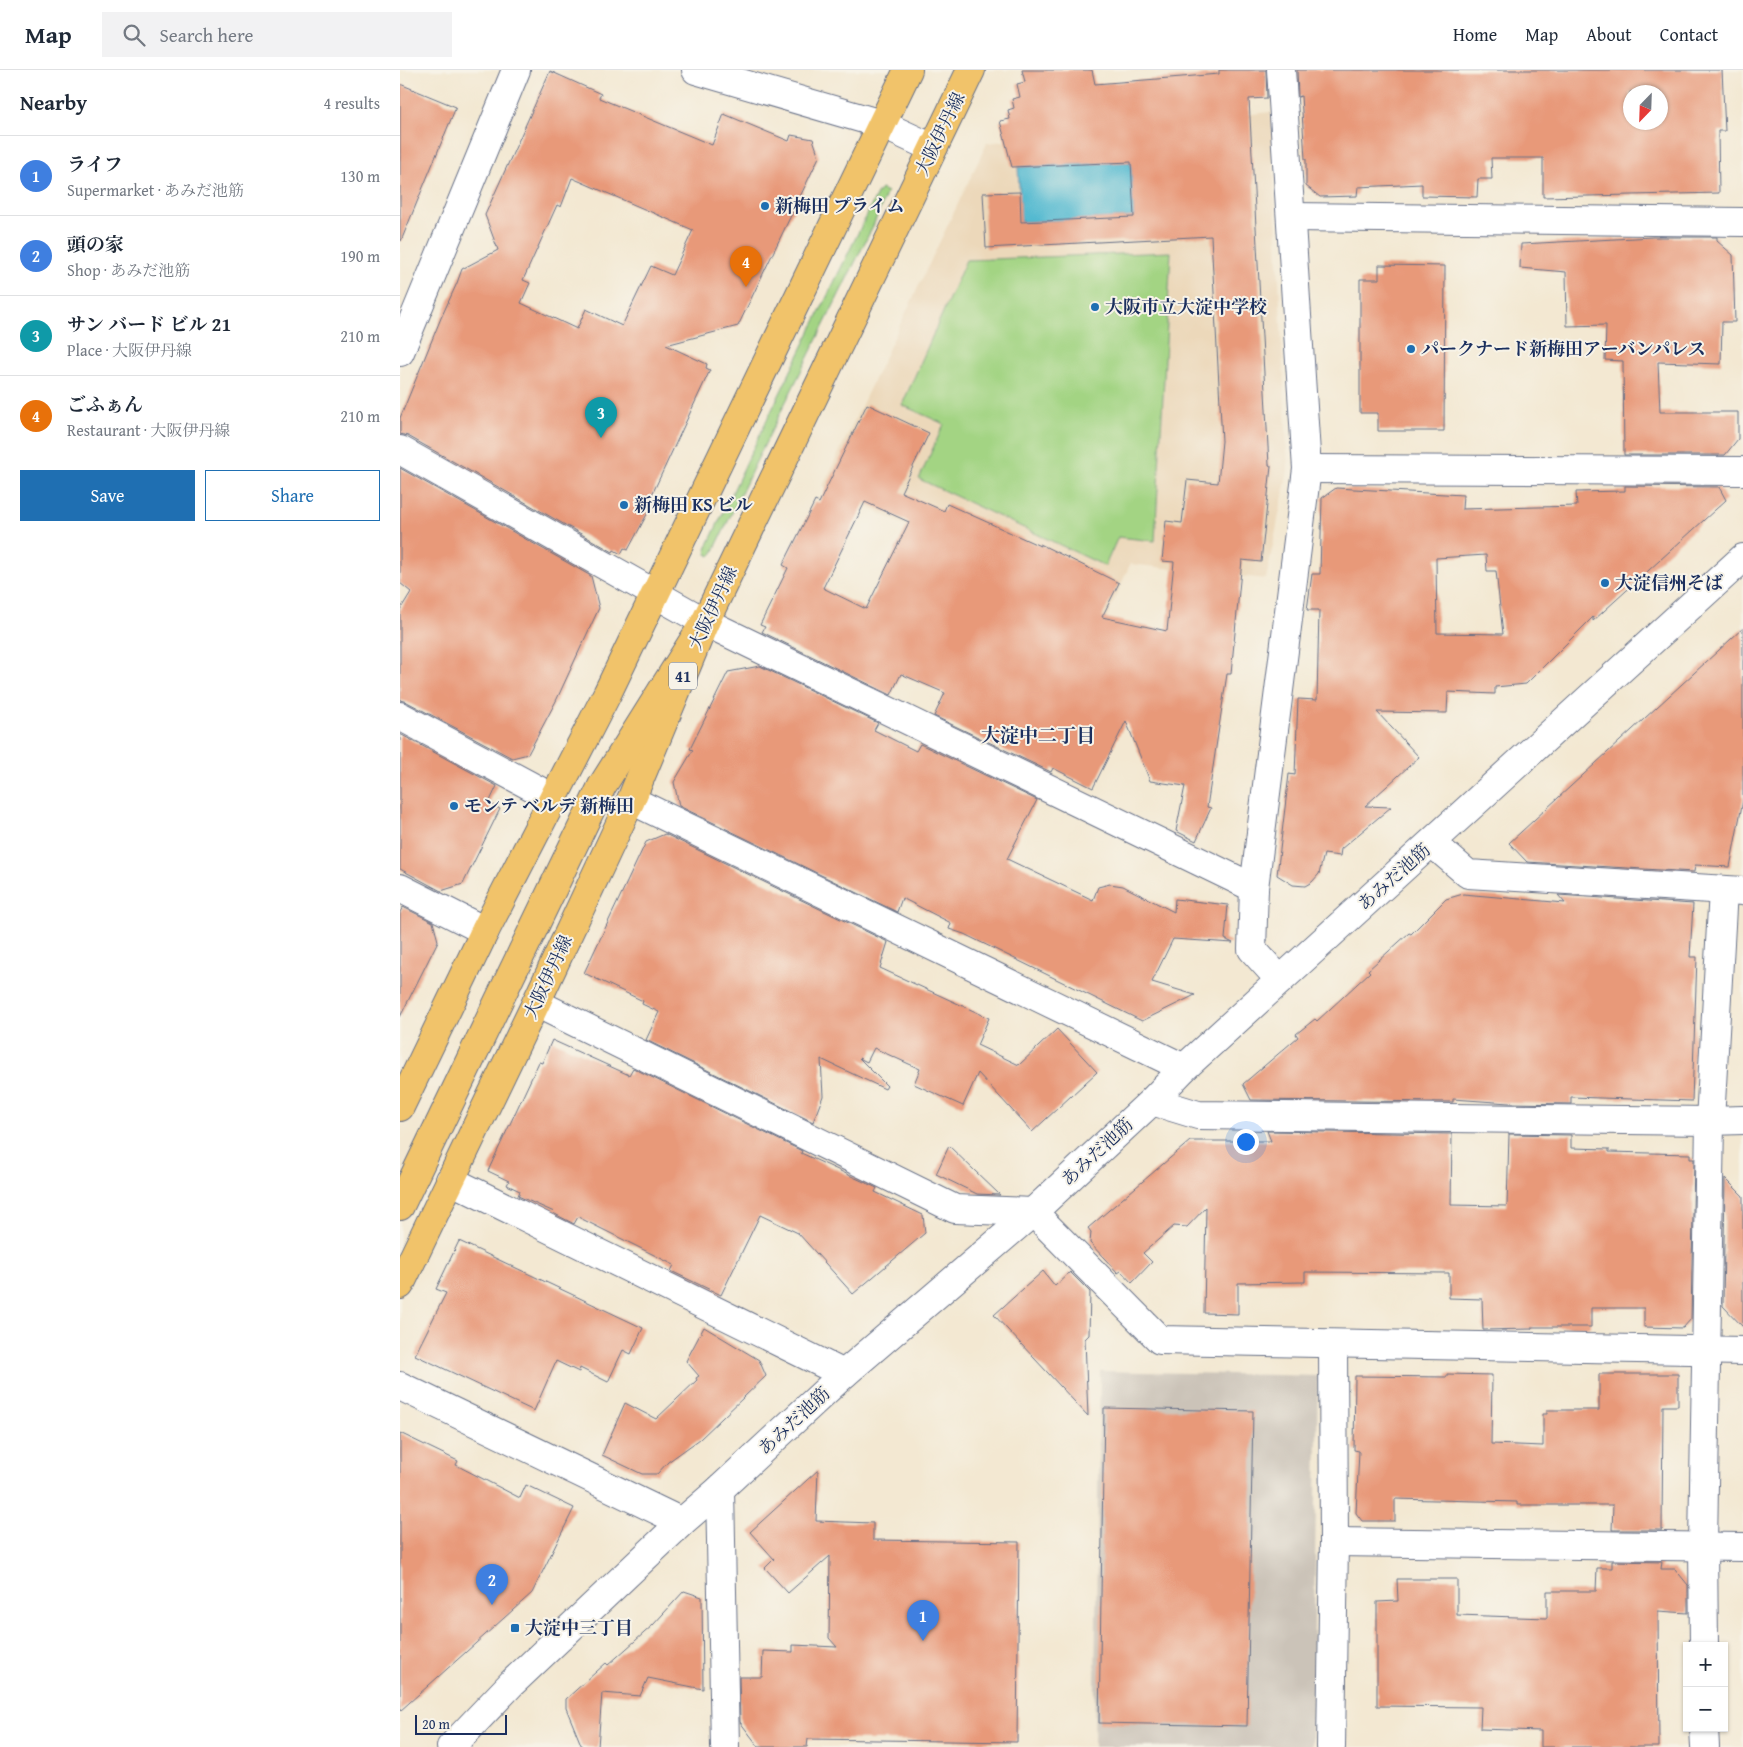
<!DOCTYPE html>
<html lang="en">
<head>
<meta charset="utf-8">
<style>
	:root { --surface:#fff; --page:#f2f2f3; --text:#1f2937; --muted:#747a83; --line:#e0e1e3; --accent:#1f6fb2 }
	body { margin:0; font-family:"Gentium Book Plus","Noto Serif JP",serif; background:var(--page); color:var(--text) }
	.controls { position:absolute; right:15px; bottom:15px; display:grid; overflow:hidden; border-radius:0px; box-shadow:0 1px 4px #0004 }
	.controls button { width:45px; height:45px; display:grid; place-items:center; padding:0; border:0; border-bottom:1px solid var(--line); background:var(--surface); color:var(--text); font:25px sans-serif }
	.compass { position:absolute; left:1223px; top:15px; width:45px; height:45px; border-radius:50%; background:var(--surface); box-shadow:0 1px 4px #0004; rotate:203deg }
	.scale { position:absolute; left:15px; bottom:12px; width:92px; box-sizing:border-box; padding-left:5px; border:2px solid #1b2f5e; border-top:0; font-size:14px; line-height:18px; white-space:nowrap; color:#1b2f5e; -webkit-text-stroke:4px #f7f3e8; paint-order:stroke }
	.you { position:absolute; left:845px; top:1071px; width:18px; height:18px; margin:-12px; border:4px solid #fff; border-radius:50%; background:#1a73e8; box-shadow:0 0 0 8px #1a73e833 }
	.badge { display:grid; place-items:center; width:32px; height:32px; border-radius:50%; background:var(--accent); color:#fff; font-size:16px; font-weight:700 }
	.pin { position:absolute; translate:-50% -41px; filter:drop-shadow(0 1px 2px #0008) }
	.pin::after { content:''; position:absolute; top:26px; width:18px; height:15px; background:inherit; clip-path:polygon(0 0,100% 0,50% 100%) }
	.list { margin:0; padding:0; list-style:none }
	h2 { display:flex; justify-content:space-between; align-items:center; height:65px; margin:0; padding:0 20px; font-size:21px }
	h2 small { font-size:16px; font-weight:400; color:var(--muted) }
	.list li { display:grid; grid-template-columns:32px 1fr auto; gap:15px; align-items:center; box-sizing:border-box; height:80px; padding:0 20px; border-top:1px solid var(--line) }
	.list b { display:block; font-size:19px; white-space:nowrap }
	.list p { margin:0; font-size:16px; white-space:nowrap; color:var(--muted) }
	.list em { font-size:16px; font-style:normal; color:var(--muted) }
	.actions { display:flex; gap:10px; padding:15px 20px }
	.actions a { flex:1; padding:11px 0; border:1px solid var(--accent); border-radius:0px; text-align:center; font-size:18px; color:var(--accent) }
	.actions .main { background:var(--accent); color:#fff }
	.icon { flex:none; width:28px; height:28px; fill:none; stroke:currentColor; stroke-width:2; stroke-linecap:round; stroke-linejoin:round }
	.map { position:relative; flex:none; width:1343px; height:1677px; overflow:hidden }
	header { display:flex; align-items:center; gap:30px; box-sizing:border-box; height:70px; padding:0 25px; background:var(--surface); border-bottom:1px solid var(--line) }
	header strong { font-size:24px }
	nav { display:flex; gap:28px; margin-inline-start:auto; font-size:18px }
	.search { width:350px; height:45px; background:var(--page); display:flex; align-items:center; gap:12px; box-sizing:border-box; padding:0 18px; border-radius:0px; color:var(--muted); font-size:19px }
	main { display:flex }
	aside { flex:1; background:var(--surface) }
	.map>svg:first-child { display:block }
</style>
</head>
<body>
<header>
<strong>Map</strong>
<div class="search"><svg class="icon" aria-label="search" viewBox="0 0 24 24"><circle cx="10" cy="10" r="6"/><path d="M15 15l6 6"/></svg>Search here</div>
<nav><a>Home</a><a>Map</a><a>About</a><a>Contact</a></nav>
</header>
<main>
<aside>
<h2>Nearby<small>4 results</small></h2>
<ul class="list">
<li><span class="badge" style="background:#3f7fe0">1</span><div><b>ライフ</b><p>Supermarket · あみだ池筋</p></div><em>130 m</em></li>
<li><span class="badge" style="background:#3f7fe0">2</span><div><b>頭の家</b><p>Shop · あみだ池筋</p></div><em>190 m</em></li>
<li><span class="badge" style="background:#0f9aa8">3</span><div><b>サン バード ビル 21</b><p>Place · 大阪伊丹線</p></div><em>210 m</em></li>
<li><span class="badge" style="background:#e8710a">4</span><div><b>ごふぁん</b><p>Restaurant · 大阪伊丹線</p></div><em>210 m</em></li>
</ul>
<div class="actions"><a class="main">Save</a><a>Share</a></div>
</aside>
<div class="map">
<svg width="1343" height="1677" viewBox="0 0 1343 1677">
	<rect width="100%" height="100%" fill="#f7f3e8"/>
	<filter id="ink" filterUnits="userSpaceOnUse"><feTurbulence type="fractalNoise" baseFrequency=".02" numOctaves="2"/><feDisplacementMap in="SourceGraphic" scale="10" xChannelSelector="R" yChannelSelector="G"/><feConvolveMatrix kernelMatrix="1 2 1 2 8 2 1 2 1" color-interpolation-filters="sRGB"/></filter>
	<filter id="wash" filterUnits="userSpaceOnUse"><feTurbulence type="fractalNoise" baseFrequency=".0096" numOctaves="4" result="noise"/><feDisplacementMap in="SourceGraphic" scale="20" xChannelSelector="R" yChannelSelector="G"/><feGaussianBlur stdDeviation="1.12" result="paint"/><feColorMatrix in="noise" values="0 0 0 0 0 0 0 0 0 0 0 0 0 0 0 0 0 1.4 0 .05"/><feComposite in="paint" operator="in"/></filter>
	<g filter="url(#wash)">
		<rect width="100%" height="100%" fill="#f3e8d2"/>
		<path fill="#ecd8ba" d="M 871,42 L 888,401 L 866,509 L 730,494 L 705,552 L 423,416 L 587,73 Z"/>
		<path fill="#cbc3b8" d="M 700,1301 L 918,1306 L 912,1677 L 694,1677 Z"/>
		<g fill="#a3d483" stroke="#5f8270">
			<path d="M 481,119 L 487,122 L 473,156 L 355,394 L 313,483 L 310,486 L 307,484 L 306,479 L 348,389 L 477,124 Z"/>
			<path d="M 771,182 L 755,471 L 718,467 L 705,496 L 519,409 L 544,354 L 502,335 L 566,190 Z"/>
		</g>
		<path fill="#52b9d0" stroke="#367497" d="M 731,92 L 734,147 L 621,152 L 618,97 Z"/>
		<g id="blocks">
			<g fill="#e89979" fill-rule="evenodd">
				<path d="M 622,0 L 692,0 L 695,14 L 819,4 L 819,0 L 866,0 L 867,28 L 849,29 L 869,395 L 871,396 L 861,492 L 842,490 L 831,604 L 827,604 L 807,737 L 811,738 L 796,771 L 776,761 L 785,716 L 750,711 L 726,651 L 693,718 L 653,698 L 651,702 L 534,646 L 545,623 L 501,604 L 491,625 L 362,562 L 365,557 L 360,555 L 388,498 L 383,495 L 415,431 L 419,433 L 467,334 L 529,363 L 501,422 L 544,441 L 547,434 L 640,476 L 640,474 L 719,513 L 702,547 L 767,561 L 774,492 L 762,491 L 766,451 L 782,453 L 787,410 L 818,413 L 822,371 L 811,166 L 586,178 L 583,123 L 620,122 L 621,152 L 734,147 L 731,92 L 612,97 L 600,51 L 610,49 L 608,40 L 614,38 L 612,29 L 620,27 L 617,14 L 625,12 ZM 465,432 L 509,452 L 466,539 L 423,518 Z"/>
				<path d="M 897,0 L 1322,0 L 1325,61 L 1318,61 L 1319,123 L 1143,127 L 1143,88 L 1091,88 L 1092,109 L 1078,109 L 1077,127 L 1022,126 L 1022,114 L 958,117 L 957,126 L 920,127 L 906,116 L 906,89 L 905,89 L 901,26 L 898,27 ZM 1230,22 L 1260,22 L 1260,52 L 1230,52 Z"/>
				<path d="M 150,1 L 201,24 L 199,28 L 312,75 L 324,44 L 389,71 L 391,65 L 413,69 L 419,87 L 338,256 L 266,275 L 307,294 L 306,298 L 310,300 L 249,431 L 253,433 L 228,480 L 224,478 L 221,484 L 214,480 L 213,482 L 8,366 L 0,364 L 0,348 L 41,248 L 57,213 L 62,199 L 98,180 L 85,145 ZM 172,108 L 293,160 L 272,205 L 251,196 L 222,256 L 186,239 L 177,259 L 121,233 L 130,213 L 123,210 L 157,135 L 161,137 Z"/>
				<path d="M 0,14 L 56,37 L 1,171 L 0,171 Z"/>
				<path d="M 1253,167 L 1317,167 L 1317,171 L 1333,185 L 1335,252 L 1322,252 L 1321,294 L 1258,292 L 1260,342 L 1338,342 L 1338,369 L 1325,385 L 1224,385 L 1223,291 L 1205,290 L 1206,255 L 1167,256 L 1166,202 L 1120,198 L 1121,174 Z"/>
				<path d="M 979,195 L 1045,196 L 1044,361 L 978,361 L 978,343 L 960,343 L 960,209 L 979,209 Z"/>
				<path d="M 0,398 L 191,506 L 199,538 L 156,631 L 128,684 L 112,688 L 7,632 L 0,630 L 0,540 L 11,522 L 0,513 Z"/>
				<path d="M 1225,416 L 1319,417 L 1326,430 L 1193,551 L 1193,547 L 1126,614 L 1095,617 L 1095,624 L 1048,622 L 1047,643 L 977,642 L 1019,687 L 965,736 L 991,737 L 941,779 L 940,786 L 924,784 L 919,804 L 912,812 L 905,816 L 893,815 L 877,805 L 889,704 L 895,705 L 898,629 L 917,630 L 919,540 L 907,540 L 912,504 L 920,504 L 922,428 L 936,418 L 1063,425 L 1062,439 L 1177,436 L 1176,422 L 1225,421 ZM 1086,485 L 1087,501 L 1096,501 L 1103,564 L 1037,563 L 1036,488 Z"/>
				<path d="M 1343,558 L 1343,730 L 1330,797 L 1295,795 L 1294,802 L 1127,792 L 1109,773 Z"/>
				<path d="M 360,596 L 478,653 L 474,660 L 516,681 L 520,674 L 637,730 L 607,789 L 693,830 L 698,817 L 710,814 L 723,816 L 774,842 L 775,829 L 828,835 L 825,869 L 833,873 L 773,869 L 752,912 L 795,925 L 742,951 L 564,864 L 549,859 L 551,853 L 502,828 L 497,842 L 279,736 L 274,712 L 293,680 L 290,679 L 328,602 Z"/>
				<path d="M 0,664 L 97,716 L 89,733 L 100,739 L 63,814 L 41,821 L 0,799 Z"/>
				<path d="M 265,764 L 488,872 L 480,898 L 589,948 L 577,975 L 619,995 L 657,959 L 697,1002 L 632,1062 L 578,1003 L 563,1036 L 514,1014 L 520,999 L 474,978 L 467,992 L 459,988 L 487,1016 L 485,1019 L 421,989 L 423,1026 L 413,1052 L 246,970 L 259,942 L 242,934 L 243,931 L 184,903 L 246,772 Z"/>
				<path d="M 1063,824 L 1165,833 L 1158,825 L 1293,834 L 1290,887 L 1297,887 L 1292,1031 L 1171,1027 L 1171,1034 L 1109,1033 L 1053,1029 L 1053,1032 L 851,1030 L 843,1014 L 898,967 L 896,964 L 915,949 L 917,951 L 970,902 L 968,900 L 1009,863 L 1011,864 L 1046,829 Z"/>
				<path d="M 3,837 L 33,852 L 38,871 L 0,947 L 0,842 Z"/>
				<path d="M 152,970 L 229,1005 L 233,998 L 402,1081 L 401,1083 L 477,1118 L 475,1122 L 523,1145 L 525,1163 L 453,1224 L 398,1163 L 360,1145 L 321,1225 L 271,1201 L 274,1195 L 178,1147 L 174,1154 L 153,1143 L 154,1142 L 118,1126 L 120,1121 L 107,1115 L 109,1111 L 88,1101 L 139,992 L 142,993 Z"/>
				<path d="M 867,1061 L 1052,1064 L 1051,1135 L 1107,1136 L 1109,1064 L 1171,1065 L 1171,1078 L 1209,1079 L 1209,1082 L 1290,1084 L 1290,1089 L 1294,1089 L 1291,1249 L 1283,1258 L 1244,1257 L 1244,1238 L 1191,1238 L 1191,1257 L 1132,1257 L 1132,1259 L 1083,1260 L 1082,1229 L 1049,1228 L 1049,1203 L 905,1202 L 905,1212 L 838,1213 L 838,1244 L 804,1243 L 806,1137 L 787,1157 L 774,1156 L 743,1183 L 752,1192 L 732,1213 L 721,1201 L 718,1203 L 690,1173 L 691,1162 L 688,1158 L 790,1071 L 871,1071 Z"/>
				<path d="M 549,1076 L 600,1125 L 577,1124 L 536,1104 Z"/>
				<path d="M 1325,1108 L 1343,1126 L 1343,1257 L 1323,1236 Z"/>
				<path d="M 59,1171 L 243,1258 L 231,1284 L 223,1280 L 208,1312 L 180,1298 L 179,1302 L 156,1291 L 134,1341 L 15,1285 L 46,1223 L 36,1219 Z"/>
				<path d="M 643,1201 L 655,1216 L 670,1202 L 690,1222 L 689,1265 L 685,1269 L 688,1346 L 594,1245 Z"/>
				<path d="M 304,1257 L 359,1290 L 366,1306 L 300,1369 L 268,1392 L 257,1404 L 242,1404 L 202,1385 L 225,1333 L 256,1349 L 297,1310 L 296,1308 L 299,1306 L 286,1291 Z"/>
				<path d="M 1047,1304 L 1092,1305 L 1091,1374 L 1143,1376 L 1143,1344 L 1147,1344 L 1147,1340 L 1199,1340 L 1199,1304 L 1278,1304 L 1278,1336 L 1263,1336 L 1262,1460 L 1212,1460 L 1213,1435 L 1117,1435 L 1117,1432 L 995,1429 L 995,1451 L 962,1451 L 956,1443 L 959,1381 L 954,1380 L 955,1306 L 1047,1307 Z"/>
				<path d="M 704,1338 L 853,1341 L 847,1656 L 699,1653 Z"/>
				<path d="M 0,1363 L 58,1391 L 56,1395 L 120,1428 L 126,1415 L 174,1438 L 132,1523 L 0,1641 Z"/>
				<path d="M 418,1400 L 416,1451 L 473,1453 L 473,1470 L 619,1472 L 617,1672 L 408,1669 L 407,1677 L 359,1677 L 340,1652 L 339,1607 L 362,1607 L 363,1581 L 393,1582 L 393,1575 L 437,1577 L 429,1568 L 430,1486 L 388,1523 L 365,1498 L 374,1489 L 350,1462 Z"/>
				<path d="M 1212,1491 L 1262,1492 L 1261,1499 L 1275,1499 L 1288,1515 L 1288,1543 L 1258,1541 L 1259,1677 L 1141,1677 L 1141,1661 L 1080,1659 L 1081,1637 L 977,1636 L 977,1532 L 998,1531 L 997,1509 L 1057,1509 L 1057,1545 L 1147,1548 L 1147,1521 L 1196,1521 L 1197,1498 L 1212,1498 Z"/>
				<path d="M 284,1521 L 302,1527 L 303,1619 L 248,1608 L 240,1626 L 202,1623 L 198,1677 L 182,1677 L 166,1638 L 166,1629 L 206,1593 L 208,1595 L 253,1555 Z"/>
			</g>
		</g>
	</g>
	<g filter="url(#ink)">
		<use href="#blocks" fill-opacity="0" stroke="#677087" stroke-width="1"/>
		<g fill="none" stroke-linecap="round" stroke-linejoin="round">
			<defs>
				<g id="minor">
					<path d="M 296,0 L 481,54 L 533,78"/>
					<path d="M 892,147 L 1343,152"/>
					<path d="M 0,282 L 116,0"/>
					<path d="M 0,380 L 305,552 L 854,818"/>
					<path d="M 907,399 L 1343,401"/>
					<path d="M 0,646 L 153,728"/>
					<path d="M 231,730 L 784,998"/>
					<path d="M 1032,773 L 1068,804 L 1343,821"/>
					<path d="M 0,818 L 85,861"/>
					<path d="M 880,910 L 852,879 L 854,818 L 907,399 L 881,0"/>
					<path d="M 136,933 L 555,1139 L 633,1142 L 760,1270 L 1343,1281"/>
					<path d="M 752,1031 L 798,1045 L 1310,1051 L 1343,1050"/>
					<path d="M 50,1110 L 444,1304"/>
					<path d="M 0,1316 L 282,1452"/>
					<path d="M 320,1419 L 325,1677"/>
					<path d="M 934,1472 L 1343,1477"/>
					<path d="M 1304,1576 L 1303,1476 L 1310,1051 L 1323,820"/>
					<path d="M 1304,1658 L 1305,1677"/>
					<path d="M 51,1677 L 112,1613 L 282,1452 L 320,1419 L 444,1304 L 633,1142 L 752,1031 L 784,998 L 1343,488"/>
					<path d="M 931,1677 L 934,1472 L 933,1274"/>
				</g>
				<g id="major">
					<path d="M 0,1037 L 85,861 L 207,624 L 508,0"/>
					<path d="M 0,1215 L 136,933 L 231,730 L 305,552 L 571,0"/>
				</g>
				<path id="highway" d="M 0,1136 L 202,716 L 305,552"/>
			</defs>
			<use href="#minor" stroke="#677087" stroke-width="30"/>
			<use href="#major" stroke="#677087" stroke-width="30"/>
			<use href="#highway" stroke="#677087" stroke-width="30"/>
			<use href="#minor" stroke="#fff" stroke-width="28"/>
			<use href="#major" stroke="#f1c36a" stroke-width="28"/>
			<use href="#highway" stroke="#f1c36a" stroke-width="28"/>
		</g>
	</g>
	<g fill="#1f6fb2" stroke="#f7f3e8" stroke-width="2">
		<circle cx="365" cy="136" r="5"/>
		<circle cx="695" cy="237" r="5"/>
		<circle cx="1011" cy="279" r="5"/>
		<circle cx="224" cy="435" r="5"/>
		<circle cx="1205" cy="513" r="5"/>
		<circle cx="54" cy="736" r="5"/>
		<rect x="110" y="1553" width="10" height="10" rx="2.5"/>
	</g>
	<g text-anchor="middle" stroke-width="4" stroke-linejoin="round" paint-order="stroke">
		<rect fill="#f7f3e8" stroke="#5d6a87" stroke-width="1" x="269" y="592.5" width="28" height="27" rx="4"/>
		<g font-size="16" font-weight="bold" fill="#1b2f5e">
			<text x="283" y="612">41</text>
		</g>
		<g font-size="18" fill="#1b2f5e" stroke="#f7f3e8">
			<text transform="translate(540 64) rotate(-64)" y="6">大阪伊丹線</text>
			<text transform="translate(313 538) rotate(-65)" y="6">大阪伊丹線</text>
			<text transform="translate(994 807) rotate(-42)" y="6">あみだ池筋</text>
			<text transform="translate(148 907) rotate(-65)" y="6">大阪伊丹線</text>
			<text transform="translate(697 1082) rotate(-43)" y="6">あみだ池筋</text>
			<text transform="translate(394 1351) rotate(-43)" y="6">あみだ池筋</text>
		</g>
		<g font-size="18" font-weight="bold" fill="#1b2f5e" stroke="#f7f3e8" text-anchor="start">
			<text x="375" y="142">新梅田 プライム</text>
			<text x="705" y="243">大阪市立大淀中学校</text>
			<text x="1021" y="285">パークナード新梅田アーバンパレス</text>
			<text x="234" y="441">新梅田 KS ビル</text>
			<text x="1215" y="519">大淀信州そば</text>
			<text x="64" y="742">モンテ ベルデ 新梅田</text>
			<text x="125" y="1564">大淀中三丁目</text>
		</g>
		<g font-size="19" font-weight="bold" fill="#1b2f5e" stroke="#f7f3e8">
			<text x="638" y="672">大淀中二丁目</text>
		</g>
	</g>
</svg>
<div class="controls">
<button>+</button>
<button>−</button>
</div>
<svg class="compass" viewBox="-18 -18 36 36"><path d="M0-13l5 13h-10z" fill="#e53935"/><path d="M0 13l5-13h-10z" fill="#747a83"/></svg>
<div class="scale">20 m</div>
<div class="you"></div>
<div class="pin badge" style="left:523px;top:1571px;background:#3f7fe0">1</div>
<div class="pin badge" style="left:92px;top:1535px;background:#3f7fe0">2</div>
<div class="pin badge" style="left:201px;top:368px;background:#0f9aa8">3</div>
<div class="pin badge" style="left:346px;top:217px;background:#e8710a">4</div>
</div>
</main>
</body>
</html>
